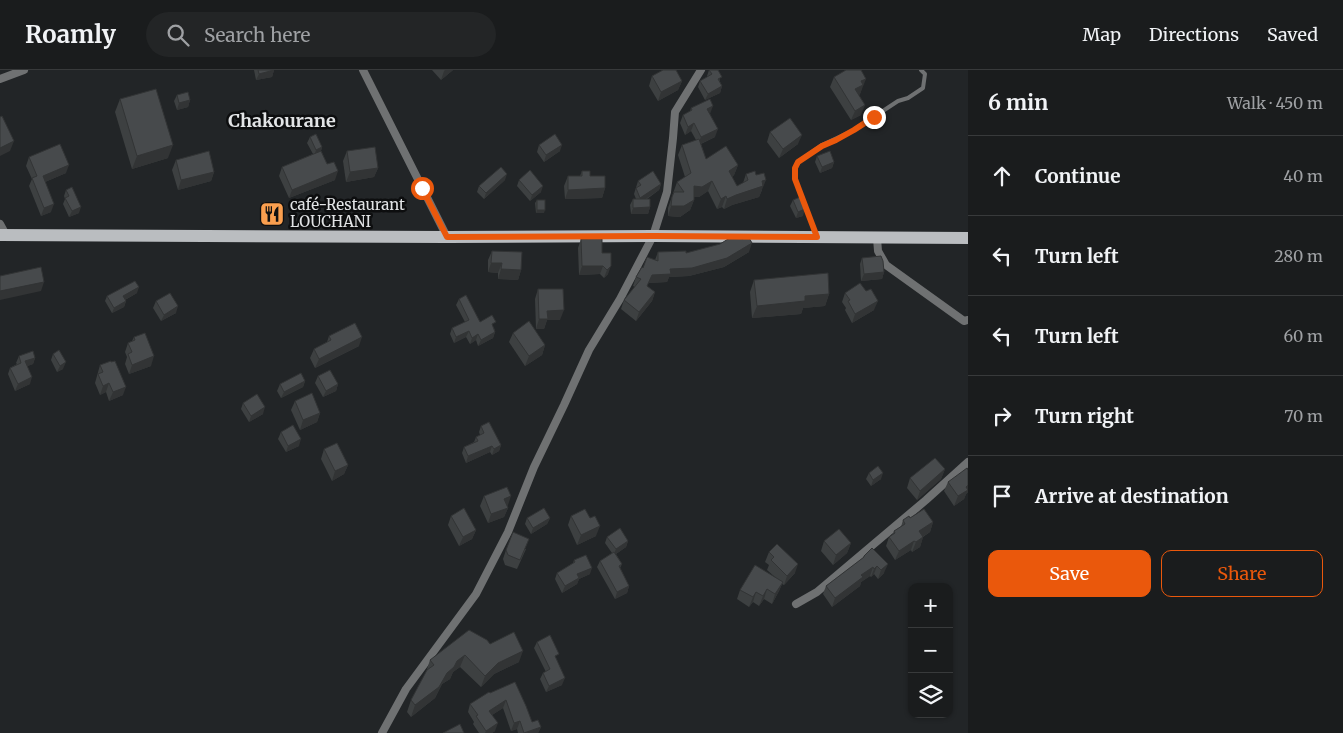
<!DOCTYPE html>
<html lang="en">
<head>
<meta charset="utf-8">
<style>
	:root { --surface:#1a1c1d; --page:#232526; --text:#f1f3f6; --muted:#9fa1a4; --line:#383a3b; --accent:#ea580c }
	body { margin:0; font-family:Merriweather,serif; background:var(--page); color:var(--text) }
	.controls { position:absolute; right:15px; bottom:15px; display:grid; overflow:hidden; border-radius:10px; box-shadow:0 1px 4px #0004 }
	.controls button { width:45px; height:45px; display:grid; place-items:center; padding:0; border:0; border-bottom:1px solid var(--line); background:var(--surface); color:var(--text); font:25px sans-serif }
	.stop { position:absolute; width:15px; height:15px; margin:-11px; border:4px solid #ea580c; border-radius:50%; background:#fff }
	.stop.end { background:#ea580c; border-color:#fff; box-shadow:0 1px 5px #0008 }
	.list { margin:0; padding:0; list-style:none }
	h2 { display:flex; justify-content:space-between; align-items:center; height:65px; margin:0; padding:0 20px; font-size:21px }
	h2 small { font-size:16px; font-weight:400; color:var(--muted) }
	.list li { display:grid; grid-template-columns:32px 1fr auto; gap:15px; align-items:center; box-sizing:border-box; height:80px; padding:0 20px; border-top:1px solid var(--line) }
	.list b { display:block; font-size:19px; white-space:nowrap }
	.list em { font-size:16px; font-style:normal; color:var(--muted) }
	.actions { display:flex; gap:10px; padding:15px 20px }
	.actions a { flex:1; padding:11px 0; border:1px solid var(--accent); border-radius:10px; text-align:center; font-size:18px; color:var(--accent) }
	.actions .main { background:var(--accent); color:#fff }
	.icon { flex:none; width:28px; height:28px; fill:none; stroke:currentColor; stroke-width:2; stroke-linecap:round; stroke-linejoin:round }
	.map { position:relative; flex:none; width:968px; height:663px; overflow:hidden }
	header { display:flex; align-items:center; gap:30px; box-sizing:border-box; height:70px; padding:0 25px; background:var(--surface); border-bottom:1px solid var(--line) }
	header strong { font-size:24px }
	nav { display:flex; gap:28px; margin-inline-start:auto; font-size:18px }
	.search { width:350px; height:45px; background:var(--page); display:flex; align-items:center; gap:12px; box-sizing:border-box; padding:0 18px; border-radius:28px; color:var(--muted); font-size:19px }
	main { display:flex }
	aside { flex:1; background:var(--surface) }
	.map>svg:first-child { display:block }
</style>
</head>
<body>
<header>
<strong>Roamly</strong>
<div class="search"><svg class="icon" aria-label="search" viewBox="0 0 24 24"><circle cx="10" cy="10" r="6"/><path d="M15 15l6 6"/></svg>Search here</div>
<nav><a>Map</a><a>Directions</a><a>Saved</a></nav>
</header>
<main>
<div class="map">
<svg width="968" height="663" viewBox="0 0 968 663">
	<rect width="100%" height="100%" fill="#222527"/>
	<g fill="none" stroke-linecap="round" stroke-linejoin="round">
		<path stroke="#6f7172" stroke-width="4" d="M 816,164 L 795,109 L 795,99 L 798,92 L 822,75 L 854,60 L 898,31 L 908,28 L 923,18 L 925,4 L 921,0"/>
		<g stroke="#6f7172" stroke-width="8">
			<path d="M 363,0 L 447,167"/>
			<path d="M 0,9 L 24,0"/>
			<path d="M 0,154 L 6,165"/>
			<path d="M 877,168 L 878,181 L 886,195 L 964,251 L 968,250"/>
			<path d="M 796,534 L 817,522 L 926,430 L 968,392"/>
			<path d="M 382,663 L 406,619 L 476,524 L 508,462 L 534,397 L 564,335 L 589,280 L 620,229 L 653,166 L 667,122 L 673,68 L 675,42 L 701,0"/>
		</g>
		<path stroke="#babdc0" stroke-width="12" d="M 0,165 L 447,167 L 653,166 L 968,168"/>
	</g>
	<g fill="#3d4041">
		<path d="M 254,0 L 274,0 L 272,7 L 256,10 Z"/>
		<path d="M 432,0 L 453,0 L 441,10 Z"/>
		<path d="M 709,0 L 718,0 L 720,12 L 722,16 L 720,23 L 705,30 L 698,17 L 700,11 L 707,7 L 707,6 Z"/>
		<path d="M 652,6 L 682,11 L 678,20 L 658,31 L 649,16 Z"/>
		<path d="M 834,7 L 862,18 L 860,24 L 859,25 L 861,45 L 851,50 L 830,17 Z"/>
		<path d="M 177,25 L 190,30 L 188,37 L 177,40 L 174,31 Z"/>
		<path d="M 120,29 L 168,88 L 132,99 L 115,42 Z"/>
		<path d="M 691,38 L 710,44 L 715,67 L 701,74 L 706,89 L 738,95 L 734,105 L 732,107 L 737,116 L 743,113 L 746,104 L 762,120 L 759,127 L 732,135 L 724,139 L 722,137 L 717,139 L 708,121 L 699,127 L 694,127 L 694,130 L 690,140 L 680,147 L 668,146 L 668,138 L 677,112 L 685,107 L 678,85 L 682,75 L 696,70 L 691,61 L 685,65 L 680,53 L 683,45 L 690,42 Z"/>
		<path d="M 770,62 L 798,74 L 779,88 L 767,72 Z"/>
		<path d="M 310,67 L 322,77 L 321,81 L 335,110 L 289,128 L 279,106 L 282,97 L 313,84 L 307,73 Z"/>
		<path d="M 539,75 L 560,81 L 544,92 L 537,82 Z"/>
		<path d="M 347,81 L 378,98 L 374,107 L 346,112 L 343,91 Z"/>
		<path d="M 817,86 L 834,92 L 832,98 L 820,103 L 815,92 Z"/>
		<path d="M 29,87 L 66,103 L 45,112 L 51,142 L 41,146 L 29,116 L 32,109 L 26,96 Z"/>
		<path d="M 176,90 L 214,102 L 211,111 L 178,120 L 172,100 Z"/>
		<path d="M 582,101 L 590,106 L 605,118 L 602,128 L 565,129 L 564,116 L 568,106 L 580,106 Z"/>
		<path d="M 505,110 L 484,129 L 477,122 L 479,116 Z"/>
		<path d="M 519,110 L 541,122 L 530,131 L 517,116 Z"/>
		<path d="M 638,111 L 661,114 L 659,120 L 647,129 L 650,137 L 648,144 L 631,144 L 630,135 L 633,129 L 636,129 L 634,124 Z"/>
		<path d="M 66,120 L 79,143 L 69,147 L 63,134 L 65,129 L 64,126 Z"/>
		<path d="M 537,130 L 544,143 L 536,143 L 535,133 Z"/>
		<path d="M 793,130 L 803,146 L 796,148 L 790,136 Z"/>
		<path d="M 581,169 L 602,183 L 611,183 L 608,204 L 604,208 L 600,204 L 579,205 L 578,178 Z"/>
		<path d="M 492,181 L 521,200 L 518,210 L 498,209 L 498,203 L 488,202 L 488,190 Z"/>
		<path d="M 658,182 L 686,183 L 749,182 L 724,197 L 689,206 L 669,207 L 667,212 L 648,213 L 647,216 L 655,222 L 652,231 L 636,251 L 621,239 L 624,230 L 635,217 L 633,216 L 636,207 L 643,198 L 655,190 Z"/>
		<path d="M 862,188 L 884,202 L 882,209 L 861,211 L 860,194 Z"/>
		<path d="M 754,210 L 829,224 L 825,236 L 803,238 L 801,244 L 752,248 L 750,222 Z"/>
		<path d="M 538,219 L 560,250 L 547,250 L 544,259 L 536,259 L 535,229 Z"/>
		<path d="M 137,223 L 125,230 L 126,231 L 124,237 L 112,243 L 105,231 L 107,226 Z"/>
		<path d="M 845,223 L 874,240 L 852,253 L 845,240 L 846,238 L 842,232 Z"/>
		<path d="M 459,229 L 480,252 L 494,258 L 495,262 L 493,268 L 478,276 L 476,270 L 470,274 L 466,267 L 454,273 L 450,264 L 452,258 L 465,252 L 456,235 Z"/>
		<path d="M 156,231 L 176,243 L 161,251 L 153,238 Z"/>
		<path d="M 513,263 L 545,275 L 542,285 L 525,296 L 509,272 Z"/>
		<path d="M 329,266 L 359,276 L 315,298 L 310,288 L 314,279 L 327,272 Z"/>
		<path d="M 134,267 L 151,296 L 129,304 L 125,294 L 127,287 L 125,282 L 128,273 L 132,271 Z"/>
		<path d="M 53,284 L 63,299 L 57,302 L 51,290 Z"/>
		<path d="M 19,286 L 35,288 L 33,294 L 27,296 L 30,314 L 15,321 L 8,304 L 10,298 L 17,294 L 16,293 Z"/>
		<path d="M 100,295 L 123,325 L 109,331 L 106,322 L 100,325 L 95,313 Z"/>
		<path d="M 318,306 L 338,314 L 336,321 L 323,327 L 315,313 Z"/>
		<path d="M 305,311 L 303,317 L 281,328 L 277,321 L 280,314 Z"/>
		<path d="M 295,331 L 320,343 L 317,352 L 300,360 L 291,340 Z"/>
		<path d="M 243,333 L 263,344 L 249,352 L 241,339 Z"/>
		<path d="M 481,356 L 501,375 L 499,381 L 492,385 L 490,382 L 466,393 L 462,383 L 464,377 L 474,372 L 476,367 L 480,365 L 479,362 Z"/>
		<path d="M 281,362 L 299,376 L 286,382 L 278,369 Z"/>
		<path d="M 324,379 L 348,395 L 344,404 L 332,411 L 321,389 Z"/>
		<path d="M 945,399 L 941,409 L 917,430 L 907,418 L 910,408 Z"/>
		<path d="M 968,400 L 968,422 L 966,424 L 964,429 L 954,436 L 944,421 L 948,412 Z"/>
		<path d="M 869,403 L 881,409 L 871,416 L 866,409 Z"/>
		<path d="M 484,426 L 508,435 L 507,436 L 508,438 L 504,447 L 488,453 L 480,436 Z"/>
		<path d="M 451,446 L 476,460 L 472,469 L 459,476 L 448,455 Z"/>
		<path d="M 571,446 L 596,466 L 577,475 L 568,455 Z"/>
		<path d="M 527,448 L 550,448 L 547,454 L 531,464 L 525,454 Z"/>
		<path d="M 910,448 L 933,452 L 930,462 L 923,467 L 920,477 L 912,482 L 911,480 L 895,490 L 886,476 L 889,467 L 893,464 L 894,461 L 901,457 L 903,450 Z"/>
		<path d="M 607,467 L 628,471 L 626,477 L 616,484 L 622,494 L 620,498 L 629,516 L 627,523 L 615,529 L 597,497 L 600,491 L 612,483 L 605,473 Z"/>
		<path d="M 824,471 L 851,473 L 847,483 L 833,495 L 821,481 Z"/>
		<path d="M 872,478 L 884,503 L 878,509 L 874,504 L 871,507 L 870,506 L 861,512 L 860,516 L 832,537 L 823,524 L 826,516 L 863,488 L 864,486 Z"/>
		<path d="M 526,479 L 517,499 L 505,495 L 503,489 L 506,480 Z"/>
		<path d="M 769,482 L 795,503 L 784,515 L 782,514 L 779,521 L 772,534 L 764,529 L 759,536 L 753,532 L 749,537 L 737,529 L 740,520 L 776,508 L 767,500 L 769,495 L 765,492 Z"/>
		<path d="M 574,490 L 590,504 L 579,509 L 577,514 L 562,523 L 555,509 L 557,503 L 573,493 Z"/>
		<path d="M 537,572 L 557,590 L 562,615 L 546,622 L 540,609 L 543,603 L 546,602 L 534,578 Z"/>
		<path d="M 490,574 L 519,592 L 494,604 L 481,617 L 460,597 L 453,602 L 450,609 L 442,614 L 435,628 L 411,647 L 407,642 L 411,630 L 426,602 L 430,590 Z"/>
		<path d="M 515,612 L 532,652 L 541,657 L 538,663 L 518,663 L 517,659 L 511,661 L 503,638 L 492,645 L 495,661 L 492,663 L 479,663 L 473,654 L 474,652 L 468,642 L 470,634 L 490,623 Z"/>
	</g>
	<g fill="#323435">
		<path d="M 274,0 L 272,7 L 256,10 L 259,4 Z"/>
		<path d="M 445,0 L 453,0 L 441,10 L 444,1 Z"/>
		<path d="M 866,9 L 860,24 L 852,29 L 855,19 L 861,11 Z"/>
		<path d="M 682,11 L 678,20 L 658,31 L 661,22 Z"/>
		<path d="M 722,16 L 720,23 L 705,30 L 708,24 Z"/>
		<path d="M 190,30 L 188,37 L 177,40 L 179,33 Z"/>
		<path d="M 865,35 L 861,45 L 851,50 L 855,41 Z"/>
		<path d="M 713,36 L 710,44 L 707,39 Z"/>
		<path d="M 694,53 L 691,61 L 685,65 L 688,57 Z"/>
		<path d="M 718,59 L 715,67 L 698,75 L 701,67 Z"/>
		<path d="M 802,65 L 798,74 L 779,88 L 783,79 Z"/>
		<path d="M 14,71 L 10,81 L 0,86 L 0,78 Z"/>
		<path d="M 173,75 L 168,88 L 132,99 L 137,86 Z"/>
		<path d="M 562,75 L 560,81 L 544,92 L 546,85 Z"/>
		<path d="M 322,77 L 320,84 L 314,87 L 316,80 Z"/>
		<path d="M 834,92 L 832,98 L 820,103 L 822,97 Z"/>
		<path d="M 69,95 L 66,103 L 40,114 L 43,106 Z"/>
		<path d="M 738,95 L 734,105 L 725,111 L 729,101 Z"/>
		<path d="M 378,98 L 374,107 L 346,112 L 350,102 Z"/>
		<path d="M 338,101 L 335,110 L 289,128 L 292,120 Z"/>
		<path d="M 214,102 L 211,111 L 178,120 L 181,110 Z"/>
		<path d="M 507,104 L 505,110 L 484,129 L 486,123 Z"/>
		<path d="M 766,110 L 759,127 L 732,135 L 724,139 L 727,129 L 762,111 Z"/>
		<path d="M 712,111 L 708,121 L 699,127 L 690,127 L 694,116 Z"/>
		<path d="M 661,114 L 659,120 L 638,134 L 640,128 Z"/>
		<path d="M 543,116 L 541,122 L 530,131 L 532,125 Z"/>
		<path d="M 605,118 L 602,128 L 565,129 L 568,120 Z"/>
		<path d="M 726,126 L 722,137 L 717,139 L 721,129 Z"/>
		<path d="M 694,130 L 690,140 L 680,147 L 668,146 L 671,136 Z"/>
		<path d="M 54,134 L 51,142 L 41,146 L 44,138 Z"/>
		<path d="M 81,137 L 79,143 L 69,147 L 72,141 Z"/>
		<path d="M 650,137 L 648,144 L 631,144 L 633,138 Z"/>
		<path d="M 805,139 L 803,146 L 796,148 L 798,142 Z"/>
		<path d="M 537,140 L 545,140 L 544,143 L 536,143 Z"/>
		<path d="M 752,173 L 749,182 L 724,197 L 689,206 L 669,207 L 667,212 L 648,213 L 652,205 Z"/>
		<path d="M 491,193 L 502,193 L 498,203 L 488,202 Z"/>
		<path d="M 582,196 L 603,196 L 600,204 L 579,205 Z"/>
		<path d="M 611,196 L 608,204 L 604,208 L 607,200 Z"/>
		<path d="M 501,199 L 521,200 L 518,210 L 498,209 Z"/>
		<path d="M 884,202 L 882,209 L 861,211 L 864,204 Z"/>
		<path d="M 44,212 L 41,221 L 0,230 L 0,221 Z"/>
		<path d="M 139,217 L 137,223 L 121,232 L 123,226 Z"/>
		<path d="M 655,222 L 652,231 L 636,251 L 639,242 Z"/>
		<path d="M 829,224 L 825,236 L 803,238 L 801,244 L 752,248 L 757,236 L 805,226 Z"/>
		<path d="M 126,231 L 124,237 L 112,243 L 114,238 Z"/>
		<path d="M 878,231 L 874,240 L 852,253 L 855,244 Z"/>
		<path d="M 178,236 L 176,243 L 161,251 L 164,245 Z"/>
		<path d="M 564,240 L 560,250 L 547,250 L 544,259 L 536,259 L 539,249 L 547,241 Z"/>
		<path d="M 469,261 L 466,267 L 454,273 L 456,267 Z"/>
		<path d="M 495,262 L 493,268 L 478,276 L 481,270 Z"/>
		<path d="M 478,264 L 476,270 L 470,274 L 472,268 Z"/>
		<path d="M 362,267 L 359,276 L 315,298 L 319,289 Z"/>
		<path d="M 545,275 L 542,285 L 525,296 L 529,286 Z"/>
		<path d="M 154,286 L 151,296 L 129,304 L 132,295 Z"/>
		<path d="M 35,288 L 33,294 L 23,298 L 25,291 Z"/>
		<path d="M 66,292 L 63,299 L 57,302 L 60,296 Z"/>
		<path d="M 32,307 L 30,314 L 15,321 L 18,314 Z"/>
		<path d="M 305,311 L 303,317 L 281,328 L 284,322 Z"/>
		<path d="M 109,313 L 106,322 L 100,325 L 103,316 Z"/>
		<path d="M 338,314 L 336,321 L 323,327 L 326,321 Z"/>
		<path d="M 126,317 L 123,325 L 109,331 L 113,322 Z"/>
		<path d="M 265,337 L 263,344 L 249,352 L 251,346 Z"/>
		<path d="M 320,343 L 317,352 L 300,360 L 303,350 Z"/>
		<path d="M 301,369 L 299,376 L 286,382 L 288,376 Z"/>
		<path d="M 501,375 L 499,381 L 492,385 L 494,379 Z"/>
		<path d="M 492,376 L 490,382 L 466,393 L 468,386 Z"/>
		<path d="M 348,395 L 344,404 L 332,411 L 335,401 Z"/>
		<path d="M 945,399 L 941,409 L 917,430 L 920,421 Z"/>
		<path d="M 883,403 L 881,409 L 871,416 L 873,410 Z"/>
		<path d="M 968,415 L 968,422 L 966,424 L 964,429 L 954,436 L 958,426 L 966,417 Z"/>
		<path d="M 511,426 L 508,435 L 500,438 L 504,429 Z"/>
		<path d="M 508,438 L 504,447 L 488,453 L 491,444 Z"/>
		<path d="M 550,448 L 547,454 L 531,464 L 533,458 Z"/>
		<path d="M 933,452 L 930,462 L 916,471 L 919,461 Z"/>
		<path d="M 600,456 L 596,466 L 577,475 L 581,465 Z"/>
		<path d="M 476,460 L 472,469 L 459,476 L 463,467 Z"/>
		<path d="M 923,467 L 920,477 L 912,482 L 916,472 Z"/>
		<path d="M 628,471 L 626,477 L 613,486 L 616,479 Z"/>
		<path d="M 914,471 L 911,480 L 895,490 L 899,481 Z"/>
		<path d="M 851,473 L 847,483 L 833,495 L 836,485 Z"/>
		<path d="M 798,494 L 795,503 L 784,515 L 787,506 Z"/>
		<path d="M 888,494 L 884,503 L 878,509 L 881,500 Z"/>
		<path d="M 877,496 L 874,504 L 871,507 L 874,499 Z"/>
		<path d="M 873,497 L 870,506 L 861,512 L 860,516 L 832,537 L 835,528 L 861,505 Z"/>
		<path d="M 592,498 L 590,504 L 579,509 L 577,514 L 562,523 L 565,516 L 577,504 Z"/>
		<path d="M 783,512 L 779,521 L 772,534 L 775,524 Z"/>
		<path d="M 629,516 L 627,523 L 615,529 L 617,522 Z"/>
		<path d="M 767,519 L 764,529 L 759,536 L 763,526 Z"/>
		<path d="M 756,522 L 753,532 L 749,537 L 753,527 Z"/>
		<path d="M 523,581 L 519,592 L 494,604 L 481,617 L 485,606 L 498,593 Z"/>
		<path d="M 465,585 L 460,597 L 453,602 L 450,609 L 442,614 L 435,628 L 411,647 L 415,635 L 457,591 Z"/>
		<path d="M 565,608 L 562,615 L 546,622 L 549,616 Z"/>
		<path d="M 506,630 L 503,638 L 486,649 L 489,641 Z"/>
		<path d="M 520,651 L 517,659 L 511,661 L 514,653 Z"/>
		<path d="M 498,653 L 495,661 L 492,663 L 485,663 L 486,661 Z"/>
		<path d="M 541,657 L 538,663 L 526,663 Z"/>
	</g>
	<g fill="#474a4c" stroke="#323435">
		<path d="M 258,0 L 274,0 L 259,4 Z"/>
		<path d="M 663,0 L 676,0 L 682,11 L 661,22 L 652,6 Z"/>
		<path d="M 709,0 L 718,0 L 722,7 L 718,9 L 722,16 L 708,24 L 700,11 L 712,4 Z"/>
		<path d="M 846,0 L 861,0 L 866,9 L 861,11 L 863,15 L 855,19 L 865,35 L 855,41 L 834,7 Z"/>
		<path d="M 156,19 L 173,75 L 137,86 L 120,29 Z"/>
		<path d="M 188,22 L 190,30 L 179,33 L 177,25 Z"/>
		<path d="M 710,29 L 713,36 L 707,39 L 718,59 L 701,67 L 694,53 L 688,57 L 683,45 L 692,40 L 691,38 Z"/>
		<path d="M 2,46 L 14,71 L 0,78 L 0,47 Z"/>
		<path d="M 790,48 L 802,65 L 783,79 L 770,62 Z"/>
		<path d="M 316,64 L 322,77 L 316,80 L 310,67 Z"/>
		<path d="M 555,64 L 562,75 L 546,85 L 539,75 Z"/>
		<path d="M 699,69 L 706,89 L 726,76 L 738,95 L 729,101 L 737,116 L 748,110 L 746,104 L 755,101 L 756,105 L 764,103 L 766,110 L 762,111 L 763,116 L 736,125 L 727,129 L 726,126 L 721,129 L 712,111 L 702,117 L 694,116 L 694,130 L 684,136 L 671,136 L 672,127 L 674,122 L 684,122 L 677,112 L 691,103 L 682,75 Z"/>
		<path d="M 60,74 L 69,95 L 43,106 L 54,134 L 44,138 L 32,108 L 37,106 L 29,87 Z"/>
		<path d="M 375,77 L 378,98 L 350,102 L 347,81 Z"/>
		<path d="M 209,81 L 214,102 L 181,110 L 176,90 Z"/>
		<path d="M 321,81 L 327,94 L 334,92 L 338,101 L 292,120 L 282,97 Z"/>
		<path d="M 830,81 L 834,92 L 822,97 L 817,86 Z"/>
		<path d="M 501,97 L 507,104 L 486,123 L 479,116 Z"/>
		<path d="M 530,100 L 543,116 L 532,125 L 519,110 Z"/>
		<path d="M 582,101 L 590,101 L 590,106 L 605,106 L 605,118 L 568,120 L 568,106 L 582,106 Z"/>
		<path d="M 653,101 L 661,114 L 640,128 L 636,118 L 641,115 L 638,111 Z"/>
		<path d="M 72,117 L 81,137 L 72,141 L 65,128 L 69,126 L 66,120 Z"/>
		<path d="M 800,127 L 805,139 L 798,142 L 793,130 Z"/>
		<path d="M 633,129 L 650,129 L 650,137 L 633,138 Z"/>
		<rect x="537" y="130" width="8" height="10"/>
		<path d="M 733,166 L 741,166 L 742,169 L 748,166 L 752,173 L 727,188 L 692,198 L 670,199 L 671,204 L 652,205 L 647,216 L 655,222 L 639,242 L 624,230 L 641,209 L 636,207 L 642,197 L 643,198 L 647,187 L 658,191 L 658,182 L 686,181 L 686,183 L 720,174 Z"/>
		<path d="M 602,168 L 602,183 L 611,183 L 611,196 L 607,200 L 603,196 L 582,196 L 581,169 Z"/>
		<path d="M 492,181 L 522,182 L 521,200 L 501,199 L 502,193 L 491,193 Z"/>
		<path d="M 881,186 L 883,191 L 884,202 L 864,204 L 862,188 Z"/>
		<path d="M 41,197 L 44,212 L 0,221 L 0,206 Z"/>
		<path d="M 828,203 L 829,224 L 805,226 L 805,231 L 757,236 L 754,210 Z"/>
		<path d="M 135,211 L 139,217 L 123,226 L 126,231 L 114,238 L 107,226 Z"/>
		<path d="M 860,213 L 866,221 L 871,219 L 878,231 L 855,244 L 848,231 L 850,230 L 845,223 Z"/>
		<path d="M 538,219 L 563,219 L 564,240 L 547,241 L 548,249 L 539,249 Z"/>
		<path d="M 170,223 L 178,236 L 164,245 L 156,231 Z"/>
		<path d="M 466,225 L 480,252 L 492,245 L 496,252 L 492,254 L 495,262 L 481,270 L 478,264 L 472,268 L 469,261 L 456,267 L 452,258 L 469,250 L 459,229 Z"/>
		<path d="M 529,251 L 545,275 L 529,286 L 513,263 Z"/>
		<path d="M 355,253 L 362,267 L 319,289 L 314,279 L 331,270 L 329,266 Z"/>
		<path d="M 145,263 L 154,286 L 132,295 L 128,284 L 132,282 L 128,273 L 135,270 L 134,267 Z"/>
		<path d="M 59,280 L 66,292 L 60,296 L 53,284 Z"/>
		<path d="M 33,281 L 35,288 L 25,291 L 32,307 L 18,314 L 10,298 L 21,293 L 19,286 Z"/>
		<path d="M 111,291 L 111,292 L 115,291 L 126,317 L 113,322 L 109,313 L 103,316 L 98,304 L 103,302 L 100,295 Z"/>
		<path d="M 330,300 L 338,314 L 326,321 L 318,306 Z"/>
		<path d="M 301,303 L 305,311 L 284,322 L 280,314 Z"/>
		<path d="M 312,323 L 320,343 L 303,350 L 295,331 Z"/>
		<path d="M 257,324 L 265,337 L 251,346 L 243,333 Z"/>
		<path d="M 489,352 L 501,375 L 494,379 L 492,376 L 468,386 L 464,377 L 478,371 L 476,367 L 484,363 L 481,356 Z"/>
		<path d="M 293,355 L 301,369 L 288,376 L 281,362 Z"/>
		<path d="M 337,373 L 348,395 L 335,401 L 324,379 Z"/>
		<path d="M 935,388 L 945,399 L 920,421 L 910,408 Z"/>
		<path d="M 878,396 L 883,403 L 873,410 L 869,403 Z"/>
		<path d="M 967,398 L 968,400 L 968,415 L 966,417 L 968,420 L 958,426 L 948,412 Z"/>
		<path d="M 507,417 L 511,426 L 504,429 L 508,438 L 491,444 L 484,426 Z"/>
		<path d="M 464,438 L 476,460 L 463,467 L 451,446 Z"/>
		<path d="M 544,438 L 550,448 L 533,458 L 527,448 Z"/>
		<path d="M 585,439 L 590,448 L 595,446 L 600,456 L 581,465 L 571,446 Z"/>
		<path d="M 924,439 L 933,452 L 919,461 L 923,467 L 916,472 L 914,471 L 899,481 L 889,467 L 895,463 L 894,461 L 905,454 L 903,450 L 909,446 L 910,448 Z"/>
		<path d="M 620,458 L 628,471 L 616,479 L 607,467 Z"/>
		<path d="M 839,459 L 851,473 L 836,485 L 824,471 Z"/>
		<path d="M 513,462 L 529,469 L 520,490 L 508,485 L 506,480 Z"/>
		<path d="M 777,474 L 798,494 L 787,506 L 771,490 L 774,487 L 769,482 Z"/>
		<path d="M 872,478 L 888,494 L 881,500 L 877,496 L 874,499 L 873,497 L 861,505 L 863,507 L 835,528 L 826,516 L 864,487 L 864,486 Z"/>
		<path d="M 614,482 L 622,494 L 619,496 L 629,516 L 617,522 L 600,491 Z"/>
		<path d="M 586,485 L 592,498 L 577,504 L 579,508 L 565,516 L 557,503 L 575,492 L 574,490 Z"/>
		<path d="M 755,495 L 783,512 L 775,524 L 767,519 L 763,526 L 756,522 L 753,527 L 740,520 Z"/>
		<path d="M 469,560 L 487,570 L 490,574 L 514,562 L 523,581 L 498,593 L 485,606 L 465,585 L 457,591 L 454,597 L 447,603 L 439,617 L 415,635 L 411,630 L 427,600 L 434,595 L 430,590 Z"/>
		<path d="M 550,565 L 559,584 L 555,586 L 565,608 L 549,616 L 543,603 L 550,599 L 537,572 Z"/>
		<path d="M 515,612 L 526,636 L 532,652 L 538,650 L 541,657 L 524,663 L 520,651 L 514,653 L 506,630 L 489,641 L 498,653 L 486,661 L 476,646 L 478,645 L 470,634 L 489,622 L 490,623 Z"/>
		<path d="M 460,654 L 464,663 L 443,663 Z"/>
	</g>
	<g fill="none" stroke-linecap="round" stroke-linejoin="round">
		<path stroke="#ea580c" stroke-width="6" d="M 422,118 L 447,167 L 654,166 L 817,167 L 795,109 L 795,98 L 798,92 L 822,76 L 836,70 L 854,60 L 874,47"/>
	</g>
	<defs>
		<symbol id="restaurant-square" viewBox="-11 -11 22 22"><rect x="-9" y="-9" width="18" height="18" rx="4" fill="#fa9f4f" stroke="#0d0e0f"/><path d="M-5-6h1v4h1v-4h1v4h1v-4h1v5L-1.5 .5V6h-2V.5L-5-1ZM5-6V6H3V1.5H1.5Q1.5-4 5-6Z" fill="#111"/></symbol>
	</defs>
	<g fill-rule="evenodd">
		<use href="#restaurant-square" x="258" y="130" width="28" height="28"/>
	</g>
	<g text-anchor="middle" stroke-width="5" stroke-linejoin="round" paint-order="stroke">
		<g font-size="15" fill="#e2e4e6" stroke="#0d0e0f" text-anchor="start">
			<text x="290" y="140">café-Restaurant<tspan x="290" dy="17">LOUCHANI</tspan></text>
		</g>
		<g font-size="18" font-weight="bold" fill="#e2e4e6" stroke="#0d0e0f">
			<text x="282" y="57">Chakourane</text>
		</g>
	</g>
</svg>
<div class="controls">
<button>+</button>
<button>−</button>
<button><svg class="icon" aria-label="layers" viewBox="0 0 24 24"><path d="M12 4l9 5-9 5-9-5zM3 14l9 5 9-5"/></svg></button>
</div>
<div class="stop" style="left:422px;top:118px"></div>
<div class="stop end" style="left:874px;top:47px"></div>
</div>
<aside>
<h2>6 min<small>Walk · 450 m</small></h2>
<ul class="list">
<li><svg class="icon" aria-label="ahead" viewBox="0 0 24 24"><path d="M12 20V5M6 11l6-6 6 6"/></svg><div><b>Continue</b></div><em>40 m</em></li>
<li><svg class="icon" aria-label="left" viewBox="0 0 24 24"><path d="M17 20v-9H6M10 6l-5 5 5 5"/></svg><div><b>Turn left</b></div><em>280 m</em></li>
<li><svg class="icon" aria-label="left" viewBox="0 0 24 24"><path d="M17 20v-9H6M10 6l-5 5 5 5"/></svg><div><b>Turn left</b></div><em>60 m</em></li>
<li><svg class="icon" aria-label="right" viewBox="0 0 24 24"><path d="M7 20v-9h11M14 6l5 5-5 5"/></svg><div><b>Turn right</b></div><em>70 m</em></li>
<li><svg class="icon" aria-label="arrive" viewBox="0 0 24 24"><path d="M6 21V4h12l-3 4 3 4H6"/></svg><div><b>Arrive at destination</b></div></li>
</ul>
<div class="actions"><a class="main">Save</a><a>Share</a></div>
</aside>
</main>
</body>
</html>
